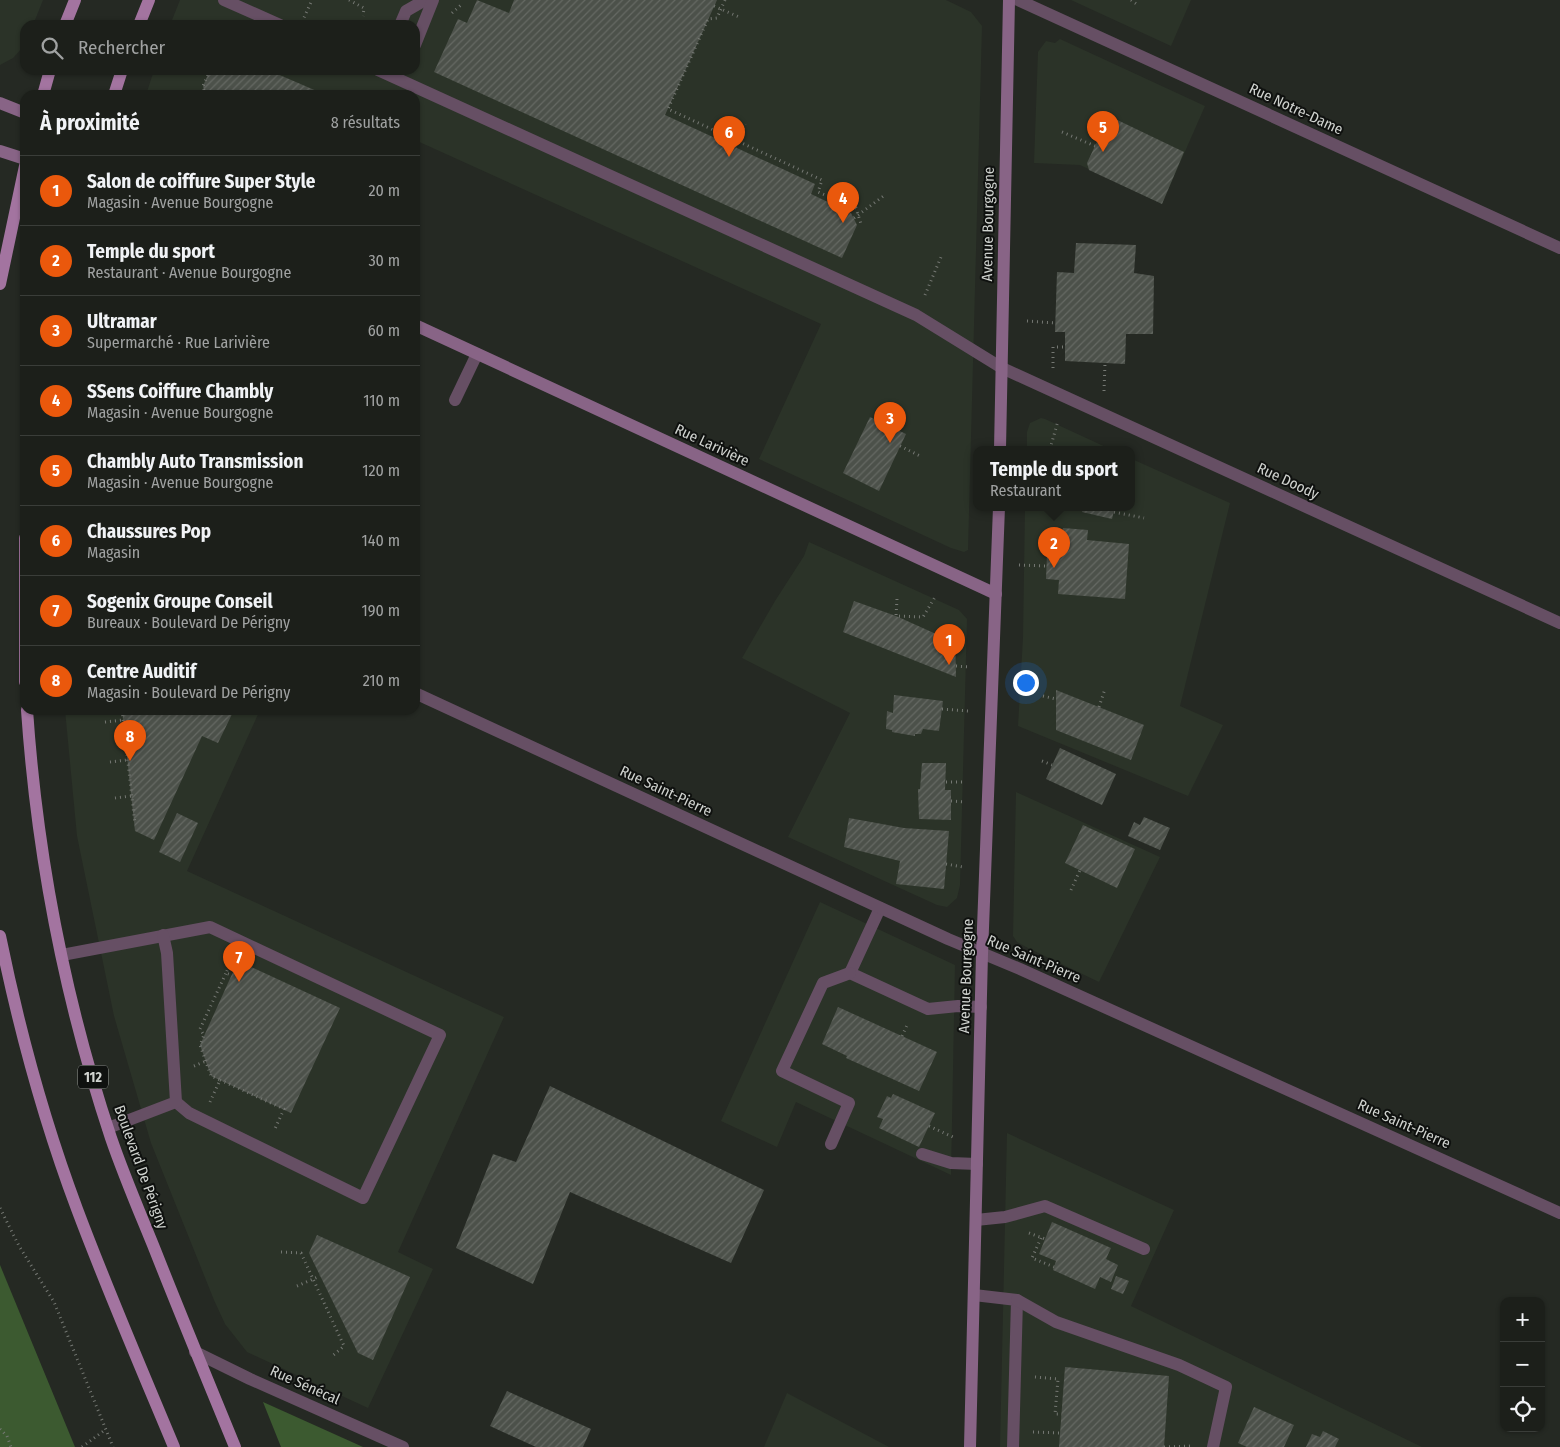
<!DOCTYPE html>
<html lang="fr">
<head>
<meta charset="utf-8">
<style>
	:root { --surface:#1c1f1a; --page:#292c27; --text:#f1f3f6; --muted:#a0a2a2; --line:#3a3d39; --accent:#ea580c }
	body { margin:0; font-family:"Fira Sans Condensed",sans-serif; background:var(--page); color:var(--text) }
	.controls { position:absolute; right:15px; bottom:15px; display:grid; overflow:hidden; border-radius:10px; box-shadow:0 1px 4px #0004 }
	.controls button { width:45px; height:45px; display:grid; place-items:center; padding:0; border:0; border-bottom:1px solid var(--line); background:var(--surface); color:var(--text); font:25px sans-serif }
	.you { position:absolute; left:1025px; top:682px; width:18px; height:18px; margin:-12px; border:4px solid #fff; border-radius:50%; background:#1a73e8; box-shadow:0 0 0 8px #1a73e833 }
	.badge { display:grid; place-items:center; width:32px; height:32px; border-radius:50%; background:var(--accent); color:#fff; font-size:16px; font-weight:700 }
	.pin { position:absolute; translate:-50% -41px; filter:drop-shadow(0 1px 2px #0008) }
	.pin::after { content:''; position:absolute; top:26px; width:18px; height:15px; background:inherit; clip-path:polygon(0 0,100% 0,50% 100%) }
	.popup { position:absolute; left:973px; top:446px; width:162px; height:65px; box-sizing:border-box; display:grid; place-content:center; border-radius:10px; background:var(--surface); filter:drop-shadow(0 1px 4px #0005); font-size:16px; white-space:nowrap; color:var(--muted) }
	.popup b { font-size:19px; color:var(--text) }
	.popup::after { content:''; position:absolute; left:50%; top:100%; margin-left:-10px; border:10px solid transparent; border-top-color:var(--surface) }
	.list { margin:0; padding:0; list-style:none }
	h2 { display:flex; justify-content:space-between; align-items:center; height:65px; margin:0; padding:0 20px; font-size:21px }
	h2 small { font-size:16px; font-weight:400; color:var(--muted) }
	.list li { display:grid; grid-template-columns:32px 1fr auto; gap:15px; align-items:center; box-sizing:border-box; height:70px; padding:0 20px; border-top:1px solid var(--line) }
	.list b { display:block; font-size:19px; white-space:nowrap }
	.list p { margin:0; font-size:16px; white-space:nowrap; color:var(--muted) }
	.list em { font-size:16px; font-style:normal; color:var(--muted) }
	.icon { flex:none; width:28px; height:28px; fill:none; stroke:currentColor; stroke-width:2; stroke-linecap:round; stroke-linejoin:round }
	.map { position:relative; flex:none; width:1560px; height:1447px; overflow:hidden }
	.search { position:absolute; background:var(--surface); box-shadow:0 1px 4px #0004; left:20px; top:20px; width:400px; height:55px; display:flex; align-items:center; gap:12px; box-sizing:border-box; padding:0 18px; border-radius:15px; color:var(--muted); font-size:19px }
	.panel { position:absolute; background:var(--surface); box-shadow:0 1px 4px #0004; left:20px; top:90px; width:400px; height:625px; border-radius:15px }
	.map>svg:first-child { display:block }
</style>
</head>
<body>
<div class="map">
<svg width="1560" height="1447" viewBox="0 0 1560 1447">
	<defs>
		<pattern id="building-hatch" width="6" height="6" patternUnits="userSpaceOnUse" patternTransform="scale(1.25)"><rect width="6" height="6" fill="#4c514a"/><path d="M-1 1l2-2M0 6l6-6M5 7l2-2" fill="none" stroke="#656963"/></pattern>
	</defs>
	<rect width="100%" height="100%" fill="#252923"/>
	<g fill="#2b3328">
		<path d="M 0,0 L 43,0 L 33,25 L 25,25 L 23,47 L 13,58 L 0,65 Z"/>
		<path d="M 180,0 L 946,0 L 971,12 L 982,26 L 968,550 L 964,552 L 951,548 L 759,459 L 821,324 L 415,140 L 415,95 L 146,95 L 154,70 L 415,70 L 415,25 L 170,25 Z"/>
		<path d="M 1071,0 L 1191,0 L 1171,46 Z"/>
		<path d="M 1060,39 L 1205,106 L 1162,204 L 1080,165 L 1034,163 L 1038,52 L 1046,41 L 1055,43 Z"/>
		<path d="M 1041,418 L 1045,419 L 1110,449 L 1027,449 L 1027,432 L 1030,423 Z"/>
		<path d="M 1132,459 L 1230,503 L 1180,706 L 1223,725 L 1188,796 L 1018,726 L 1023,637 L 1025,507 L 1132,507 Z"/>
		<path d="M 809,542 L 959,610 L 967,619 L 960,885 L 957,898 L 947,907 L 937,905 L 788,837 L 850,713 L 742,658 L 775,601 L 804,556 Z"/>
		<path d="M 65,710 L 260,710 L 187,871 L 504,1017 L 398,1252 L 433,1269 L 368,1408 L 247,1352 L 225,1324 L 214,1300 L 151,1143 L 114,1016 L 77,836 Z"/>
		<path d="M 1016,792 L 1160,857 L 1099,982 L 1028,948 L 1017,942 L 1013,936 Z"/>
		<path d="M 820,902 L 955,965 L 951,1175 L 796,1102 L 777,1147 L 721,1121 Z"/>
		<path d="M 1007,1133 L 1174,1210 L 1131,1306 L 1422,1447 L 1000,1447 Z"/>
		<path d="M 787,1393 L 889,1447 L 764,1447 Z"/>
	</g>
	<g fill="#3c5a30">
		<path d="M 0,1265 L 75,1447 L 0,1447 Z"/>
		<path d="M 263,1402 L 363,1447 L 281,1447 Z"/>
	</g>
	<g fill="url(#building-hatch)">
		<path d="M 477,0 L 509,13 L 514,0 L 717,0 L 665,115 L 815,184 L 811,194 L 851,213 L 857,225 L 842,258 L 434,72 L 458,19 L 467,23 Z"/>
		<path d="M 210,70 L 268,70 L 326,95 L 205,95 L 203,86 Z"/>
		<path d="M 1109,116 L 1184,152 L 1162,204 L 1089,170 L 1087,163 Z"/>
		<path d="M 1076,243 L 1136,245 L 1134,273 L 1154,276 L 1153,334 L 1126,334 L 1125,364 L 1065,361 L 1065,332 L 1055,332 L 1057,272 L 1074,273 Z"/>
		<path d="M 870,417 L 906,434 L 879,491 L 843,473 Z"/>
		<path d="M 1084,507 L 1115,507 L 1112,519 L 1082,512 Z"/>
		<path d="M 1063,528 L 1088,530 L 1087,540 L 1129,544 L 1125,599 L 1058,594 L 1059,580 L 1046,579 L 1047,554 L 1059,555 Z"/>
		<path d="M 854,601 L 896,616 L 945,638 L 948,629 L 955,631 L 956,677 L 843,632 Z"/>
		<path d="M 1056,690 L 1144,725 L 1131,760 L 1056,730 Z"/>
		<path d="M 894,695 L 943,701 L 939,731 L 923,729 L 921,734 L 915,734 L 915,736 L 892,732 L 892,730 L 886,729 L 887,711 L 893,713 Z"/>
		<path d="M 122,710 L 234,710 L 218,743 L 202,736 L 154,840 L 135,831 Z"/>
		<path d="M 1060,748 L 1116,774 L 1102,805 L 1046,779 Z"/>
		<path d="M 922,763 L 946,763 L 945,790 L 951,790 L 951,820 L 919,819 L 918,789 L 920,789 Z"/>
		<path d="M 177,813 L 198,823 L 180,862 L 159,852 Z"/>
		<path d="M 1144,817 L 1170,828 L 1160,850 L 1128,836 L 1134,822 L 1140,825 Z"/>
		<path d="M 849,818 L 904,828 L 949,831 L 944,889 L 896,884 L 900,861 L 844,847 Z"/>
		<path d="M 1083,825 L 1135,849 L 1117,888 L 1065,863 Z"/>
		<path d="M 238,961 L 340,1008 L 291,1113 L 211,1076 L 200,1045 Z"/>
		<path d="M 838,1007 L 937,1052 L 919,1091 L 846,1058 L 847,1056 L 822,1044 Z"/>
		<path d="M 550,1086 L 764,1190 L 731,1263 L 570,1192 L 533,1284 L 456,1248 L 493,1154 L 516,1162 Z"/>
		<path d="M 893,1094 L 935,1113 L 919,1147 L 879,1128 L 883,1119 L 877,1117 L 887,1096 L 891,1098 Z"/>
		<path d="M 1052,1222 L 1111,1248 L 1106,1259 L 1118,1265 L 1111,1282 L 1100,1277 L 1095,1289 L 1053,1270 L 1056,1261 L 1039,1254 Z"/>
		<path d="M 317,1235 L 410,1277 L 373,1360 L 358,1353 L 309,1253 Z"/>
		<path d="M 1116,1276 L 1129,1281 L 1123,1294 L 1111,1289 Z"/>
		<path d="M 1065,1367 L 1169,1376 L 1164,1447 L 1059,1447 Z"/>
		<path d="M 507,1391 L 591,1429 L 583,1447 L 536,1447 L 490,1426 Z"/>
		<path d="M 1254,1407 L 1294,1425 L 1284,1447 L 1247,1447 L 1238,1443 Z"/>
		<path d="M 1323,1431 L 1339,1439 L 1335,1447 L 1306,1447 L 1312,1434 L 1320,1437 Z"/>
	</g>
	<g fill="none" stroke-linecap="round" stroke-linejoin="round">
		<g stroke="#757873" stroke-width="3" stroke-dasharray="1 4" stroke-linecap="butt">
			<path d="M 349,0 L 364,8 L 363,16"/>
			<path d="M 725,0 L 717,18 L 708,19 L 668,109 L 822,180 L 818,192 L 856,208 L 861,224"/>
			<path d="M 1131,0 L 1138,5"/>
			<path d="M 714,6 L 739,17"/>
			<path d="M 452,13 L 461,5"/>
			<path d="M 302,22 L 312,0"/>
			<path d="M 205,95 L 203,86 L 210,70"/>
			<path d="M 1062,132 L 1095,146"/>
			<path d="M 735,147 L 745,124"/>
			<path d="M 854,218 L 885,195"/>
			<path d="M 925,295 L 941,257"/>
			<path d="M 1027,321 L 1055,323"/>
			<path d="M 1053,368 L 1053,347 L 1065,347"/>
			<path d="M 1104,391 L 1105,363"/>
			<path d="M 900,446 L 920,456"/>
			<path d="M 1050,449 L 1058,421"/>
			<path d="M 1114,512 L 1144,518"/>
			<path d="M 1019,565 L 1046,566"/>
			<path d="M 897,599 L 896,616 L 923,617 L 935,597"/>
			<path d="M 956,666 L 969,667"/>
			<path d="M 1043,696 L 1056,699"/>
			<path d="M 1099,707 L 1105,689"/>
			<path d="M 942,709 L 968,711"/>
			<path d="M 122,710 L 135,824"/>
			<path d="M 105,722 L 123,720"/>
			<path d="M 1042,761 L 1052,765"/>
			<path d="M 110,762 L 127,760"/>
			<path d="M 946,782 L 966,782"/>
			<path d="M 115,798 L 131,796"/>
			<path d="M 951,801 L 965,802"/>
			<path d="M 946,864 L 963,867"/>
			<path d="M 1071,890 L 1080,870"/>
			<path d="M 231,961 L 226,973 L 231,975"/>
			<path d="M 902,1036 L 908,1023"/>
			<path d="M 194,1066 L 206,1061"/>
			<path d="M 220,1080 L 284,1109 L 274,1131"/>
			<path d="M 210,1102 L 220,1080 L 211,1076 L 200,1045 L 204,1035 L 200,1029 L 226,973"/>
			<path d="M 929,1126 L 955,1138"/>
			<path d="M 0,1208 L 19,1246 L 54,1302 L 113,1447"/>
			<path d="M 1029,1233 L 1045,1239"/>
			<path d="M 1041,1238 L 1032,1258 L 1054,1267"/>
			<path d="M 281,1252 L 301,1253 L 344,1346 L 331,1357"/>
			<path d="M 297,1286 L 320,1276"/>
			<path d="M 1035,1377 L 1058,1379 L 1055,1414 L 1062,1414"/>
			<path d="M 0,1429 L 7,1436 L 11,1447"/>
			<path d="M 1033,1432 L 1060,1433"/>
			<path d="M 82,1447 L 105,1430"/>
			<path d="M 1164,1447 L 1193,1446"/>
		</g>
		<g stroke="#664f64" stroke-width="12">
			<path d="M 224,0 L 280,25"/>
			<path d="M 400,25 L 406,11 L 425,0"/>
			<path d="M 415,45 L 433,0"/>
			<path d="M 378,70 L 916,315 L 1002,368"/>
			<path d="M 455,400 L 477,354"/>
			<path d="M 880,908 L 850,973 L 928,1009 L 958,1006 L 981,1007"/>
			<path d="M 62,955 L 210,927 L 440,1035 L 363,1198 L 189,1113 L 176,1102"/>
			<path d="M 108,1128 L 176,1102 L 167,953 L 163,935"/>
			<path d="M 831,1144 L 849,1103 L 782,1071 L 823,983 L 850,973"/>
			<path d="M 922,1154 L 951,1163 L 977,1164"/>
			<path d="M 976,1220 L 1005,1217 L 1045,1206 L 1144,1249"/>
			<path d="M 974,1295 L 1017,1300 L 1013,1447"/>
			<path d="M 1017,1300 L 1056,1322 L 1179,1365 L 1226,1387 L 1213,1447"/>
		</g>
		<g stroke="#664f64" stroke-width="12">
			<path d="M 1018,0 L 1560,248"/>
			<path d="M 1002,368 L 1560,623"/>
			<path d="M 415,693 L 948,939 L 1020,969 L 1560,1213"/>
			<path d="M 195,1352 L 250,1379 L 403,1447"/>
		</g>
		<g stroke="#886486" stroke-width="12">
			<path d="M 0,103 L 25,113"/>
			<path d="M 0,151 L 25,159"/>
			<path d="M 415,325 L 996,594"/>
			<path d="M 1000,449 L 1009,0"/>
			<path d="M 970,1447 L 982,954 L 999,507"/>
		</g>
		<g stroke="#a374a0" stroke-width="12">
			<path d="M 65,25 L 75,0"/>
			<path d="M 139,25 L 149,0"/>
			<path d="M 43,95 L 50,70"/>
			<path d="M 114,95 L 122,70"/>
			<path d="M 0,284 L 25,166"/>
			<path d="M 25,538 L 25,682"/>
			<path d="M 27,710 C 37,855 65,1000 111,1138 C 124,1176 140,1213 155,1250 C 181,1316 208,1381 235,1447"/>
			<path d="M 0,936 C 19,1029 44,1121 77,1209 C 107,1289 141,1368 174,1447"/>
		</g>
	</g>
	<g text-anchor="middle" stroke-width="4" stroke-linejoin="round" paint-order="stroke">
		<rect fill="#0f110f" stroke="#969995" stroke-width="1" x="78" y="1065.5" width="30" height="23" rx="4"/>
		<g font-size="14" font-weight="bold" fill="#d0d3cf">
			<text x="93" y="1082">112</text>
		</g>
		<g font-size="15" fill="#d0d3cf" stroke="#0f110f">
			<text transform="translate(1296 109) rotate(25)" y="5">Rue Notre-Dame</text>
			<text transform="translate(988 224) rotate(-89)" y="5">Avenue Bourgogne</text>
			<text transform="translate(712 445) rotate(25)" y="5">Rue Larivière</text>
			<text transform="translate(1288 481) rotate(25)" y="5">Rue Doody</text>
			<text transform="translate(666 791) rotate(25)" y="5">Rue Saint-Pierre</text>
			<text transform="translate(1034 959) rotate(23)" y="5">Rue Saint-Pierre</text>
			<text transform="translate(966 976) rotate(-88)" y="5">Avenue Bourgogne</text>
			<text transform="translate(1404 1124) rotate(24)" y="5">Rue Saint-Pierre</text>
			<text transform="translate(141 1167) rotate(70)" y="5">Boulevard De Périgny</text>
			<text transform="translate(305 1385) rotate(24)" y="5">Rue Sénécal</text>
		</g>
	</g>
</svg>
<div class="controls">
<button>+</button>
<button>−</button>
<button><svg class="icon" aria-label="locate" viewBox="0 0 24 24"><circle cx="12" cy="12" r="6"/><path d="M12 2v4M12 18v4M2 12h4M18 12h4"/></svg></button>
</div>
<div class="you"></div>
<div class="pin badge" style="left:949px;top:665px">1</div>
<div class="pin badge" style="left:1054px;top:568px">2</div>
<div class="popup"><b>Temple du sport</b>Restaurant</div>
<div class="pin badge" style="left:890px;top:443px">3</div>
<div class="pin badge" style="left:843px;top:223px">4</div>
<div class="pin badge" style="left:1103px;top:152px">5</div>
<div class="pin badge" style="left:729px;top:157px">6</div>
<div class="pin badge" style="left:239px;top:982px">7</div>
<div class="pin badge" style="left:130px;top:761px">8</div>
<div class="search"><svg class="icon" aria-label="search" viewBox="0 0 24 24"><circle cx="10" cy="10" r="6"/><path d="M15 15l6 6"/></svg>Rechercher</div>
<section class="panel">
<h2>À proximité<small>8 résultats</small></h2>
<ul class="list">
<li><span class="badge">1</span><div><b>Salon de coiffure Super Style</b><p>Magasin · Avenue Bourgogne</p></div><em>20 m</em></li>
<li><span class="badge">2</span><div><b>Temple du sport</b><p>Restaurant · Avenue Bourgogne</p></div><em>30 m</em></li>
<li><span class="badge">3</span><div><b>Ultramar</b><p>Supermarché · Rue Larivière</p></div><em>60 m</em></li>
<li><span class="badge">4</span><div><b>SSens Coiffure Chambly</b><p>Magasin · Avenue Bourgogne</p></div><em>110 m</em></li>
<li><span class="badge">5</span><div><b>Chambly Auto Transmission</b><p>Magasin · Avenue Bourgogne</p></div><em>120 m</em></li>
<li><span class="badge">6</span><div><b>Chaussures Pop</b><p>Magasin</p></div><em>140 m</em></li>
<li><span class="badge">7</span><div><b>Sogenix Groupe Conseil</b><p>Bureaux · Boulevard De Périgny</p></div><em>190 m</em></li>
<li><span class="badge">8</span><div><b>Centre Auditif</b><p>Magasin · Boulevard De Périgny</p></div><em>210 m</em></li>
</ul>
</section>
</div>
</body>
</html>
